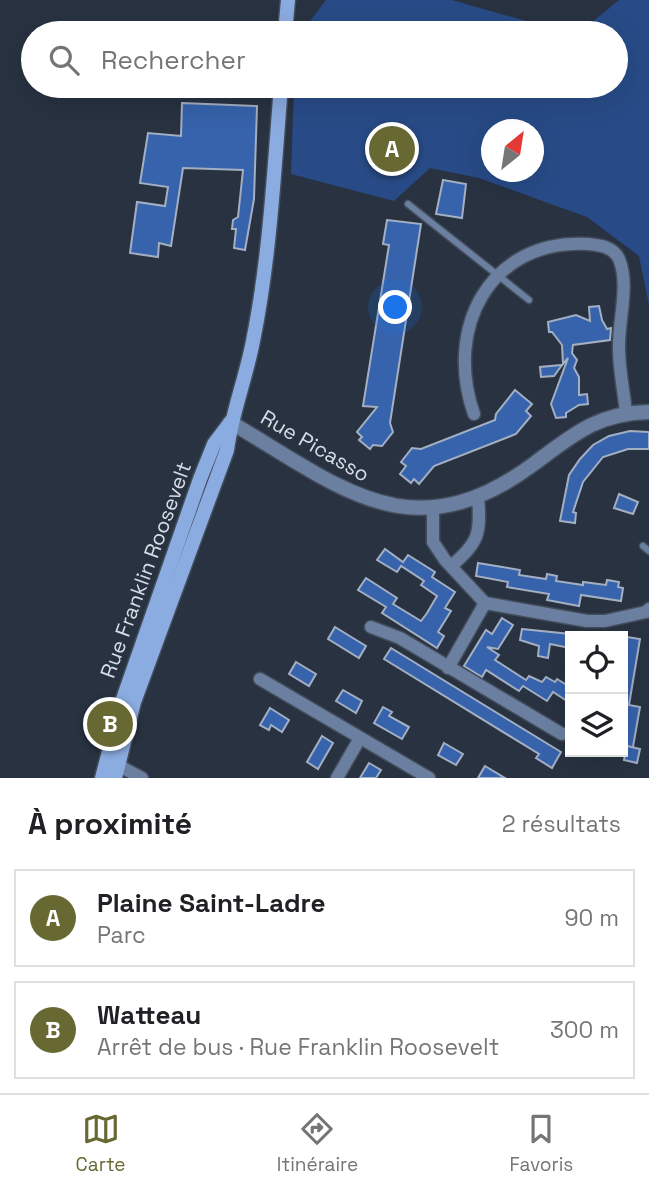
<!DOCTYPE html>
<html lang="fr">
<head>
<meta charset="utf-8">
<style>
	:root { --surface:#fff; --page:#f6f6f6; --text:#202124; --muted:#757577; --line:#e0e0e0; --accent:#676832 }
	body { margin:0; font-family:"Space Grotesk",sans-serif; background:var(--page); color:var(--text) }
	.controls { position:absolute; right:21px; bottom:21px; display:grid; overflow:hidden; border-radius:0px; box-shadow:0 7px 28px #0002 }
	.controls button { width:63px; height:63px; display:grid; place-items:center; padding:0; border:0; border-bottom:2px solid var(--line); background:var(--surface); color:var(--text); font:35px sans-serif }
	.compass { position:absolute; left:481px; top:119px; width:63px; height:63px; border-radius:50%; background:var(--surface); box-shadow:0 7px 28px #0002; rotate:30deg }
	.you { position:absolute; left:396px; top:308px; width:24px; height:24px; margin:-18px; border:5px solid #fff; border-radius:50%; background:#1a73e8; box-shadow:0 0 0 10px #1a73e833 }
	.badge { display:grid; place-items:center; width:46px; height:46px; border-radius:50%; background:var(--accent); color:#fff; font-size:23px; font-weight:700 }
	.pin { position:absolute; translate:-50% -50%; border:4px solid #fff; box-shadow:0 2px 7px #0006 }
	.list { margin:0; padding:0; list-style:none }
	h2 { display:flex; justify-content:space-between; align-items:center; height:91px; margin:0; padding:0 28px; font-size:30px }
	h2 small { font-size:23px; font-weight:400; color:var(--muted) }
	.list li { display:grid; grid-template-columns:46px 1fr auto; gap:21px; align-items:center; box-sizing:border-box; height:98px; margin:0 14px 14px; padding:0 14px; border:2px solid var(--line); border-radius:0px }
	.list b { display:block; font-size:26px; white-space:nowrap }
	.list p { margin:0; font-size:23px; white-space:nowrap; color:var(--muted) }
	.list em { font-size:23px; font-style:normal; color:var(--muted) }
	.icon { flex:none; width:38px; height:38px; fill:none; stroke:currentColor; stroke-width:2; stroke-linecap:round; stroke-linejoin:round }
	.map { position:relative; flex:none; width:649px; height:778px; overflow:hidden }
	.search { position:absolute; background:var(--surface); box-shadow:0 7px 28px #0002; left:21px; right:21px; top:21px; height:77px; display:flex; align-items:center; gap:18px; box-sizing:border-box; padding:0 24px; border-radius:38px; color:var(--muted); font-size:26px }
	.sheet { height:315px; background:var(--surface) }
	nav { display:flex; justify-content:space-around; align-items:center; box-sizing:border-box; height:98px; border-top:2px solid var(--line); background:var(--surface); font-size:19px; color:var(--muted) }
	nav a { display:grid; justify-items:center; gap:4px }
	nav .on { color:var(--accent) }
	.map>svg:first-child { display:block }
</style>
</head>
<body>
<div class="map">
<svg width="649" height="778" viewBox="0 0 649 778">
	<rect width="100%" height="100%" fill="#283241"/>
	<path fill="#284b87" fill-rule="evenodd" d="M 326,0 L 452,0 L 537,24 L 585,28 L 619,0 L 649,0 L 649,305 L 639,256 L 587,217 L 479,178 L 430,168 L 394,201 L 291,174 L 294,86 L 616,86 L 616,33 L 301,33 ZM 491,130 L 534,130 L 534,172 L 491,172 Z"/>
	<g fill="#3763ac" stroke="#a3afc2" stroke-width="2">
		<path d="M 182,103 L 257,106 L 254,199 L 245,250 L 234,248 L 236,229 L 232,229 L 233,220 L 238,217 L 243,170 L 183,168 L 171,246 L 159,243 L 158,257 L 130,253 L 137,202 L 165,206 L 168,187 L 140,183 L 148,133 L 181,136 Z"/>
		<path d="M 443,180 L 466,184 L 462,218 L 436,214 Z"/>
		<path d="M 387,220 L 421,224 L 390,423 L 393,432 L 382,446 L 373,445 L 370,449 L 359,440 L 362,437 L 357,432 L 377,407 L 363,406 L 389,245 L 383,244 Z"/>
		<path d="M 599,306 L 602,320 L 607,329 L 611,328 L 610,340 L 573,345 L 572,353 L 577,360 L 574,368 L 579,377 L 579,395 L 587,394 L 588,404 L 579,405 L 566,413 L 566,417 L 556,418 L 551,404 L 568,358 L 563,364 L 562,345 L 552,332 L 549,332 L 548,322 L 576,315 L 590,321 L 589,307 Z"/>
		<path d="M 562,365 L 554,376 L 541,377 L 540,367 Z"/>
		<path d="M 515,390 L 532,404 L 526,411 L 531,416 L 516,434 L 434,466 L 419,484 L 414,479 L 411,483 L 400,474 L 406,466 L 401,462 L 412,448 L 421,449 L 495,420 L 496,414 Z"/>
		<path d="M 630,431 L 649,432 L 649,449 L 628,449 L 603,457 L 583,482 L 573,512 L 576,513 L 575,523 L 560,521 L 569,475 L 580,459 L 593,445 L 609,436 Z"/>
		<path d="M 619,494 L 638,502 L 633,514 L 614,508 Z"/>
		<path d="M 385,549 L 403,562 L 408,555 L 435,572 L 432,577 L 455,592 L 445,608 L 451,611 L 438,632 L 444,636 L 437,648 L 382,613 L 386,607 L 358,590 L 366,578 L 397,598 L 393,604 L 421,621 L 427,613 L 437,596 L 421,585 L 424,581 L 401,566 L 397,572 L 377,560 Z"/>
		<path d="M 478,563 L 520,570 L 519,575 L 546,579 L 547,574 L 557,576 L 556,581 L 583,585 L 583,582 L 606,585 L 607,580 L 619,582 L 618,587 L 623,588 L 621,601 L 581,595 L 579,606 L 547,600 L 549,594 L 507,587 L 508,582 L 476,576 Z"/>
		<path d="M 502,618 L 513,625 L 498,649 L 487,647 L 499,655 L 495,660 L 526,680 L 529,676 L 542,682 L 546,677 L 555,682 L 557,679 L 570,687 L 570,703 L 553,692 L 547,701 L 523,686 L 519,691 L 486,670 L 482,677 L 464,666 L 486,630 L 492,634 Z"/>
		<path d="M 335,627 L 366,646 L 359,658 L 328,639 Z"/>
		<path d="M 522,629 L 570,634 L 570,648 L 550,644 L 548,658 L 538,656 L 539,646 L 520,640 Z"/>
		<path d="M 627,637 L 640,639 L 629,705 L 640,707 L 633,747 L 623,746 L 626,710 L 623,710 L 623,651 Z"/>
		<path d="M 391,648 L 561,752 L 552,768 L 536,758 L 539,754 L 384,659 Z"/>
		<path d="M 296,662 L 316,674 L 309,686 L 289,674 Z"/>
		<path d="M 343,690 L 362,701 L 356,713 L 336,701 Z"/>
		<path d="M 383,707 L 392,712 L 389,716 L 409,727 L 402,739 L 374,723 Z"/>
		<path d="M 270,708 L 289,720 L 282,732 L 271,725 L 269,730 L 260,725 Z"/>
		<path d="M 322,736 L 333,743 L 318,769 L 307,762 Z"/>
		<path d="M 444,743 L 463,754 L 456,765 L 438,755 Z"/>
		<path d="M 627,746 L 640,749 L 637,763 L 624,760 Z"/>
		<path d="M 369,763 L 381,770 L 376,778 L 360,778 Z"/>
		<path d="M 485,766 L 505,778 L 478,778 Z"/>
	</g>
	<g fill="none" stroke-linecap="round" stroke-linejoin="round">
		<defs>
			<g id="service">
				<path d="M 408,204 L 529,300"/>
				<path d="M 643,546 L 649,551"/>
			</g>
			<g id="minor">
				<path d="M 474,414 C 444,329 489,239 587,244 C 598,245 613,246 619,259 C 630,285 618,321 619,349 C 619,370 624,392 626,413"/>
				<path d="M 433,509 L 433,542 L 445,560 L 485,603 L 587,621 L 605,621 L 646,612 L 649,609"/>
				<path d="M 451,566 C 479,543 481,533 478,497"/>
				<path d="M 371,627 L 400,638 L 562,734"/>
				<path d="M 448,668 L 485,603"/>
				<path d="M 260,679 L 429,778"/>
				<path d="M 112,762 L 142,778"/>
				<path d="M 337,778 L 360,738"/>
			</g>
			<path id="tertiary" d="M 230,422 C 341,487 412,555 535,463 C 574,434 598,413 649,412"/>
			<g id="secondary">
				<path d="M 285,33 L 288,0"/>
				<path d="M 102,778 L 123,699 L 200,479 L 214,444 L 230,423"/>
				<path d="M 115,778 L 134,702 L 227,450 C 232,412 246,378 253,341 C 270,257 274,171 281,86"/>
			</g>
		</defs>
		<use href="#service" stroke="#444d5c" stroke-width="9"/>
		<use href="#minor" stroke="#444d5c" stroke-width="15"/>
		<use href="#tertiary" stroke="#444d5c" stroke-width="17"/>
		<use href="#secondary" stroke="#444d5c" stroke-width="17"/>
		<use href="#service" stroke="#6b80a1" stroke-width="6"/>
		<use href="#minor" stroke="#6b80a1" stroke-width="12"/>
		<use href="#tertiary" stroke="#6b80a1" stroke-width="14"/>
		<use href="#secondary" stroke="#8bace1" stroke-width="14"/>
	</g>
	<g text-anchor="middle" stroke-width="5" stroke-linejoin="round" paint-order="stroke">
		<g font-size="21" fill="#d7dde7" stroke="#283241">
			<text transform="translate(315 446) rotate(30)" y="7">Rue Picasso</text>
			<text transform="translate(146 570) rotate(-70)" y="7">Rue Franklin Roosevelt</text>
		</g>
	</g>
</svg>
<div class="controls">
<button><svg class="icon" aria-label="locate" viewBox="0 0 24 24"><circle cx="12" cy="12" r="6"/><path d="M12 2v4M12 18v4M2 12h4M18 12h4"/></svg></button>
<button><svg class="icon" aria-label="layers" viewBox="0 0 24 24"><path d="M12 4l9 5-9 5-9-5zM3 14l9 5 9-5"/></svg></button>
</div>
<svg class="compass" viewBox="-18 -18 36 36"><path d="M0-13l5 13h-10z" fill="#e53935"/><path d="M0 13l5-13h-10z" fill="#757577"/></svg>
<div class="you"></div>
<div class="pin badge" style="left:392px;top:149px">A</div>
<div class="pin badge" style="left:110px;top:724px">B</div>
<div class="search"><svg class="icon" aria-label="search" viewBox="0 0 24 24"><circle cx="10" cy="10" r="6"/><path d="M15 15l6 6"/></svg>Rechercher</div>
</div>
<section class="sheet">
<h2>À proximité<small>2 résultats</small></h2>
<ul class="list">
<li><span class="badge">A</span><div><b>Plaine Saint-Ladre</b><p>Parc</p></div><em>90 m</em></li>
<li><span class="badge">B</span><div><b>Watteau</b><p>Arrêt de bus · Rue Franklin Roosevelt</p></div><em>300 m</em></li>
</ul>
</section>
<nav>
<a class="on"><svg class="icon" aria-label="map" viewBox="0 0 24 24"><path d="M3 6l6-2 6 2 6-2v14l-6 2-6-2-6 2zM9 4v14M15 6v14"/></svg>Carte</a>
<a><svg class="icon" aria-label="directions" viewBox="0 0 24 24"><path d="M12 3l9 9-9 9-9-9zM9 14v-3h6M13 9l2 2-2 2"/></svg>Itinéraire</a>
<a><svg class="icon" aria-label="saved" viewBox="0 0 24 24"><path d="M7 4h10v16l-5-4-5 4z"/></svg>Favoris</a>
</nav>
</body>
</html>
